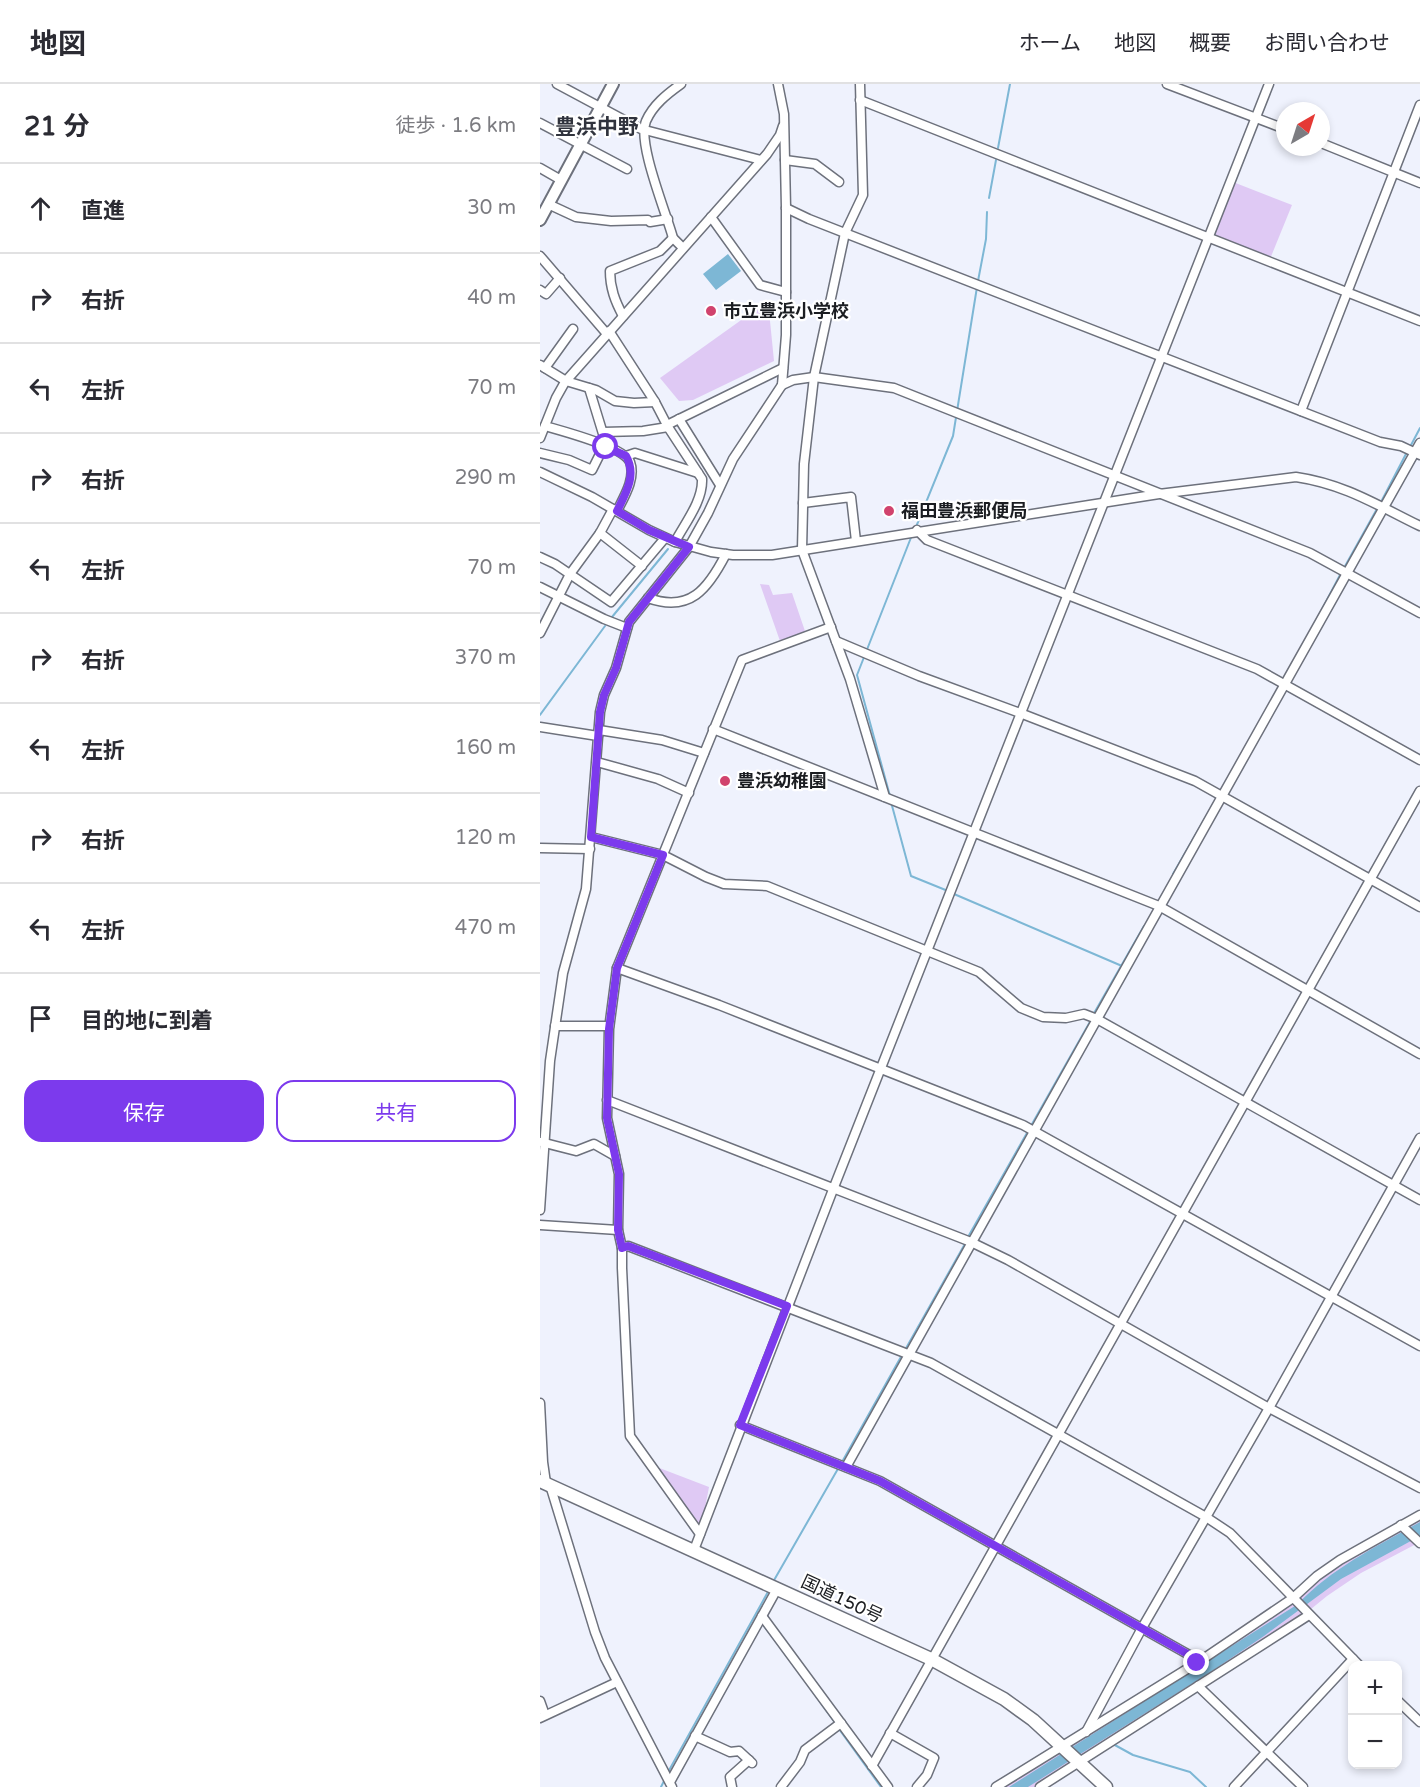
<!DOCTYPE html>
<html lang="ja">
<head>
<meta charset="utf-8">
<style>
	:root { --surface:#fff; --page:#f2f2f3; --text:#2b2b33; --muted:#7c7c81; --line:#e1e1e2; --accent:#7c3aed }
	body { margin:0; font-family:"Varela Round","Noto Sans JP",sans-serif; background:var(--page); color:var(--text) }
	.controls { position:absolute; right:18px; bottom:18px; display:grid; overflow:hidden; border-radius:12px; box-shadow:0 3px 9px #0003 }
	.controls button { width:54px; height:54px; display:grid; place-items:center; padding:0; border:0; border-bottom:2px solid var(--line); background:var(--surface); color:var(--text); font:30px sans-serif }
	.compass { position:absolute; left:736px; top:18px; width:54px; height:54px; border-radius:50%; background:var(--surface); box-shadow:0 3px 9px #0003; rotate:39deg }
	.stop { position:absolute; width:18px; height:18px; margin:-14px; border:4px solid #7c3aed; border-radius:50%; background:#fff }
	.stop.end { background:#7c3aed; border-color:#fff; box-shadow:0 2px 6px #0008 }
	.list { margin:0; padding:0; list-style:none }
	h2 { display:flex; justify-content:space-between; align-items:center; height:78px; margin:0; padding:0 24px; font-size:26px }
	h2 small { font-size:20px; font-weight:400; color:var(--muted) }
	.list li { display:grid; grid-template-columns:39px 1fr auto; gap:18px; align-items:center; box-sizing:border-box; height:90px; padding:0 24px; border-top:2px solid var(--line) }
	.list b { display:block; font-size:22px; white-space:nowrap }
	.list em { font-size:20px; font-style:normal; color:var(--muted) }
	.actions { display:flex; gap:12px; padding:18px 24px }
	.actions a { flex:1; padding:14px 0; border:2px solid var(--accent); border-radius:18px; text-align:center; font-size:21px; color:var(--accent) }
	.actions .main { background:var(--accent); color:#fff }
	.icon { flex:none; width:33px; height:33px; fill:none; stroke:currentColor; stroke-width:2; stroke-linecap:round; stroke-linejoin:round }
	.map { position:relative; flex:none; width:880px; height:1703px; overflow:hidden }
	header { display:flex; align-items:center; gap:36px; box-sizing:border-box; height:84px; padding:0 30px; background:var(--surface); border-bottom:2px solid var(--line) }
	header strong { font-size:28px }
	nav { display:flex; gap:33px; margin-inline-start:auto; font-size:21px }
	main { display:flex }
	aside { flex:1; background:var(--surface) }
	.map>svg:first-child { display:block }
</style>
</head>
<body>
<header>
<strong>地図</strong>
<nav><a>ホーム</a><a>地図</a><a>概要</a><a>お問い合わせ</a></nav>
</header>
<main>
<aside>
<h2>21 分<small>徒歩 · 1.6 km</small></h2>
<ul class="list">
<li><svg class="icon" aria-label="ahead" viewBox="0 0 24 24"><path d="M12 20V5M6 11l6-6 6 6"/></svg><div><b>直進</b></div><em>30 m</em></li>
<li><svg class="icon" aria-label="right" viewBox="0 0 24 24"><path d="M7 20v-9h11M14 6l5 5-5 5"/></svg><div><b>右折</b></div><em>40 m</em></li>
<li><svg class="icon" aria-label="left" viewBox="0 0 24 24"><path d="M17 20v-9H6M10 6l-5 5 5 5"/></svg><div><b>左折</b></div><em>70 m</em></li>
<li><svg class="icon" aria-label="right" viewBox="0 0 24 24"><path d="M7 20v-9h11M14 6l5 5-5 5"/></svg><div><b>右折</b></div><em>290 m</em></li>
<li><svg class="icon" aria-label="left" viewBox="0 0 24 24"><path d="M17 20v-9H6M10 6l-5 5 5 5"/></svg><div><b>左折</b></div><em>70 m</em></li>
<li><svg class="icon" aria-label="right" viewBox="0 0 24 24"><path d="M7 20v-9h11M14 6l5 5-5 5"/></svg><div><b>右折</b></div><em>370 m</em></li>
<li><svg class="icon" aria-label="left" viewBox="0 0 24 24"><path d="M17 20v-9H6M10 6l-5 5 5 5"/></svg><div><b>左折</b></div><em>160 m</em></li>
<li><svg class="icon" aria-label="right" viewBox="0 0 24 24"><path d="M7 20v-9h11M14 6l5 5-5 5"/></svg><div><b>右折</b></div><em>120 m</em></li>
<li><svg class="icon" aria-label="left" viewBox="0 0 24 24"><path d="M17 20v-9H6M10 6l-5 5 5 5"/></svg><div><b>左折</b></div><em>470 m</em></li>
<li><svg class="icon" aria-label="arrive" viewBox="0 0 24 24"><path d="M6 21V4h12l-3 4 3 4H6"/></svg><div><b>目的地に到着</b></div></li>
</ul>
<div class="actions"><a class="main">保存</a><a>共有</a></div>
</aside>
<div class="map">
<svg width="880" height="1703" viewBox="0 0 880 1703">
	<rect width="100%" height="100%" fill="#eff2fd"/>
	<g fill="#dfc9f4">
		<path d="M 693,98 L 752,121 L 730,175 L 673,152 Z"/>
		<path d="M 228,217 L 234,277 L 153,316 L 139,317 L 120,294 Z"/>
		<path d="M 220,500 L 229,501 L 233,511 L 252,509 L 266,550 L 240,557 Z"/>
		<path d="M 109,1380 L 169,1403 L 160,1450 Z"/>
		<path d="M 880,1432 L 880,1458 L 821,1489 L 787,1512 L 749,1543 L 496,1703 L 462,1703 L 630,1597 L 777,1492 Z"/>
	</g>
	<g fill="#7db7d5">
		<path d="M 188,170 L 201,187 L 176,206 L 163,190 Z"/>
		<path d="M 880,1438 L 880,1452 L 801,1495 L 724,1552 L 669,1589 L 488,1703 L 469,1703 L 758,1520 C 792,1484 837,1462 880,1438 Z"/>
	</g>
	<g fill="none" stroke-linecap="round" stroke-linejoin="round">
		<g stroke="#7db7d5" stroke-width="2">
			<path d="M 458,64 L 470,0"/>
			<path d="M 449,114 L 456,76"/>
			<path d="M 438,197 L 446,155 L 447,128"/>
			<path d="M 870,363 L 880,344"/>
			<path d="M 841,418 L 867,368"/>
			<path d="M 376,443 L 413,352 L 437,203"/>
			<path d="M 804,484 L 838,423"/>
			<path d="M 72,533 L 128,465"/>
			<path d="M 776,537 L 801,489"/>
			<path d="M 0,631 L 65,542"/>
			<path d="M 350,712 L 317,591 L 372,451"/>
			<path d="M 351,718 L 371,792 L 408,807"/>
			<path d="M 633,790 L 675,717"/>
			<path d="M 414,810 L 582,882"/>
			<path d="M 553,931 L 604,842"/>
			<path d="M 428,1153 L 551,936"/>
			<path d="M 365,1266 L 426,1158"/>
			<path d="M 302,1378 L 362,1271"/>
			<path d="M 233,1498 L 299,1383"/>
			<path d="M 221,1538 L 238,1560"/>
			<path d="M 268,1601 L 296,1640"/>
			<path d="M 299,1645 L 341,1703"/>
			<path d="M 573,1660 L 593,1671 L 650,1688 L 666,1703"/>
			<path d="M 127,1690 L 229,1506"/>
			<path d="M 121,1703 L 125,1695"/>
		</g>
		<defs>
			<g id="minor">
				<path d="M 17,0 L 101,45 L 221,76"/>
				<path d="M 141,0 C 127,10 113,21 106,37 C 97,59 126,128 133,154 L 143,164"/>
				<path d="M 320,0 L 323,111 L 305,149 L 274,293 L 264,380 L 262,466 L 310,595 L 345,713"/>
				<path d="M 627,0 L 745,45"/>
				<path d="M 320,16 L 880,237"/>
				<path d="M 0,39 L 87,85"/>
				<path d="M 781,59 L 880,99"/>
				<path d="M 245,76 L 275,80 L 299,98"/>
				<path d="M 0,84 L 21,96"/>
				<path d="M 8,120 L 36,133 L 71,137 L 108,136 L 110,138 L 128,135"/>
				<path d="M 246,124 L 269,135 L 840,358 L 861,362 L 880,371"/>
				<path d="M 171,133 L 220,201 L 246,208"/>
				<path d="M 0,172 L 67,250"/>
				<path d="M 0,206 L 6,210 L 20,194"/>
				<path d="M 83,232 C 75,217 70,204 70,187 L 120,167 L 133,154"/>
				<path d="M 69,247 L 115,318 L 128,343 L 162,395 C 163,417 145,439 135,458"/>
				<path d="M 0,281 L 26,297 L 56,306 L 75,317 L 94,319 L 115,318"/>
				<path d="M 5,284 L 33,245"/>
				<path d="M 242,301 L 253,296 L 274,293 L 354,304 L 770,469 L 880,529"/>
				<path d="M 49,304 L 64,353"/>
				<path d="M 761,327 L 880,21"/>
				<path d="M 139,335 L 180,401"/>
				<path d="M 127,341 L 243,284"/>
				<path d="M 5,342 C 22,347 84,363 90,378 C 96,394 84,413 77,427"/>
				<path d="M 63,348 L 103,347 L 128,343"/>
				<path d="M 0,354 L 16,314 L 25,298 L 227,70 L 240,51 L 243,42"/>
				<path d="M 0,369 L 29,376 L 52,386 L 64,362"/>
				<path d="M 86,372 L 95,369 L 158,389"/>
				<path d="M 0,388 L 52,413 L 109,446 L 135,458 L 171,468 L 193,471 L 232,471 L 619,410 L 756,393 C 804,400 837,421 880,442"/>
				<path d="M 263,419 L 311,413 L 316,457"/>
				<path d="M 377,446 L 387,456 L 717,585 L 880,676"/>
				<path d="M 60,449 L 102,482"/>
				<path d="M 0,473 L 15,480 L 71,518 L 125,454"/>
				<path d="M 0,503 L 64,535 L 87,544"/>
				<path d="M 108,514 C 150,529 168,505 186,470"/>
				<path d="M 0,549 L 30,490 L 60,449 L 73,425"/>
				<path d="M 296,557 L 379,592 L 480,629 L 655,697 L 880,823"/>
				<path d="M 0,643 L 58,652"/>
				<path d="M 173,645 L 619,822 L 880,970"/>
				<path d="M 59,646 L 122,656 L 164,669"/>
				<path d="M 57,678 L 118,695 L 149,709"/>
				<path d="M 51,753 L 123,771 L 166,793 L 184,800 L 227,802 L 439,888 L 481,924 L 503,933 L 526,934 L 544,930 L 557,935 L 880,1116"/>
				<path d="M 0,764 L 50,765"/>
				<path d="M 77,884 L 179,921 L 483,1041 L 880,1262"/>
				<path d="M 15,942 L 69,942"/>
				<path d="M 67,1016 L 431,1158 L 468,1176 L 729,1324 L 880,1404"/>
				<path d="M 1,1058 L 36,1067 L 54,1060 L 75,1072"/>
				<path d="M 0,1126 L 10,977 L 23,889 L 46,805 L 60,628 L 64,611 L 76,584 L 89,538 L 149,463 L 168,429 L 193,375 L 242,301 L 246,251 L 246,124 L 244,30 L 238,0"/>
				<path d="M 0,1141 L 78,1146"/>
				<path d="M 82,1164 L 88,1162 L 391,1279 L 666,1433 L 690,1449 L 820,1582"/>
				<path d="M 0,1319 L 3,1378 L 6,1399"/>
				<path d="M 200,1341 L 340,1397 L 660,1577"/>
				<path d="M 306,1383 L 880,359"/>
				<path d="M 10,1401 L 55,1548 L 65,1574 L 132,1703"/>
				<path d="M 861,1441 L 880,1459"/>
				<path d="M 160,1450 L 90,1352 L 82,1184 L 82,1164 L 78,1146 L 79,1090 L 67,1034 L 69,945 L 77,884 L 202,576 L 291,543"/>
				<path d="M 154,1466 L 294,1103 L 729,0"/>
				<path d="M 222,1532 L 348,1703"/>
				<path d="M 658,1602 L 763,1703"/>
				<path d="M 0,1617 L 5,1631"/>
				<path d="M 858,1617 L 880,1638"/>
				<path d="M 0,1634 L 77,1598"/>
				<path d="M 546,1648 L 602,1544 L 729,1324 L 880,1054"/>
				<path d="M 350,1649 L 394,1674 L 387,1691 L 377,1703"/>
				<path d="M 155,1652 L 190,1668 L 199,1667 L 212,1679"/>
				<path d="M 332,1682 L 880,707"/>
				<path d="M 130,1698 L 237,1505"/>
				<path d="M 192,1703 L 190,1693 L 209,1676"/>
				<path d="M 241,1703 L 260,1678 L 265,1666 L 301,1639"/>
				<path d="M 456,1703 L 660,1577 L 753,1514 L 777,1492 L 800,1476 L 880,1431"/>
				<path d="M 500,1703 L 769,1531"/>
				<path d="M 694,1703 L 813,1575"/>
			</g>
			<path id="major" d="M 0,136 L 73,0"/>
			<path id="highway" d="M 0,1397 L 391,1575 L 464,1615 L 493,1636 L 566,1703"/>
		</defs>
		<use href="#minor" stroke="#6d717c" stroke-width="11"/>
		<use href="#major" stroke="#6d717c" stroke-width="14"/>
		<use href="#highway" stroke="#6d717c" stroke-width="15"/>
		<use href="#minor" stroke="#fff" stroke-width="8"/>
		<use href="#major" stroke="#fff" stroke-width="10"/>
		<use href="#highway" stroke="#fff" stroke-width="12"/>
	</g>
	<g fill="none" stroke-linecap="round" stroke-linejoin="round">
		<path stroke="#7c3aed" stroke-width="8" d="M 66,363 L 86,372 C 97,391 86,409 77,427 L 109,446 L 149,463 L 89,538 L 76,584 L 64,611 L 60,628 L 51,753 L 123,771 L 77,884 L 69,945 L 67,1034 L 79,1090 L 78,1146 L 82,1164 L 88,1162 L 247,1222 L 200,1341 L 340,1397 L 660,1577 L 657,1579"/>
	</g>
	<g fill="#d1436d" stroke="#fff" stroke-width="2">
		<circle cx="171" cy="227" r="6"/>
		<circle cx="349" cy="427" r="6"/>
		<circle cx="185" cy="697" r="6"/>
	</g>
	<g text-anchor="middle" stroke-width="4.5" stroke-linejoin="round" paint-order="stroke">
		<g font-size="18" font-weight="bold" fill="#1b1d21" stroke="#fff" text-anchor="start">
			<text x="183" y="233">市立豊浜小学校</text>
			<text x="361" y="433">福田豊浜郵便局</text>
			<text x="197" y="703">豊浜幼稚園</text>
		</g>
		<g font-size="18" fill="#1b1d21" stroke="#fff">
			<text transform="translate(302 1515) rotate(25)" y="6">国道150号</text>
		</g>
		<g font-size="21" font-weight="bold" fill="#30333d" stroke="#fff">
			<text x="57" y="50">豊浜中野</text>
		</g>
	</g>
</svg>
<div class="controls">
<button>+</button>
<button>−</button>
</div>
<svg class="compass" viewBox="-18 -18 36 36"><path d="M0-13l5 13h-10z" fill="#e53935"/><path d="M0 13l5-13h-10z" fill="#7c7c81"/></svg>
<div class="stop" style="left:66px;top:363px"></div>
<div class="stop end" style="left:657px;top:1579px"></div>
</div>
</main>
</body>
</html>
